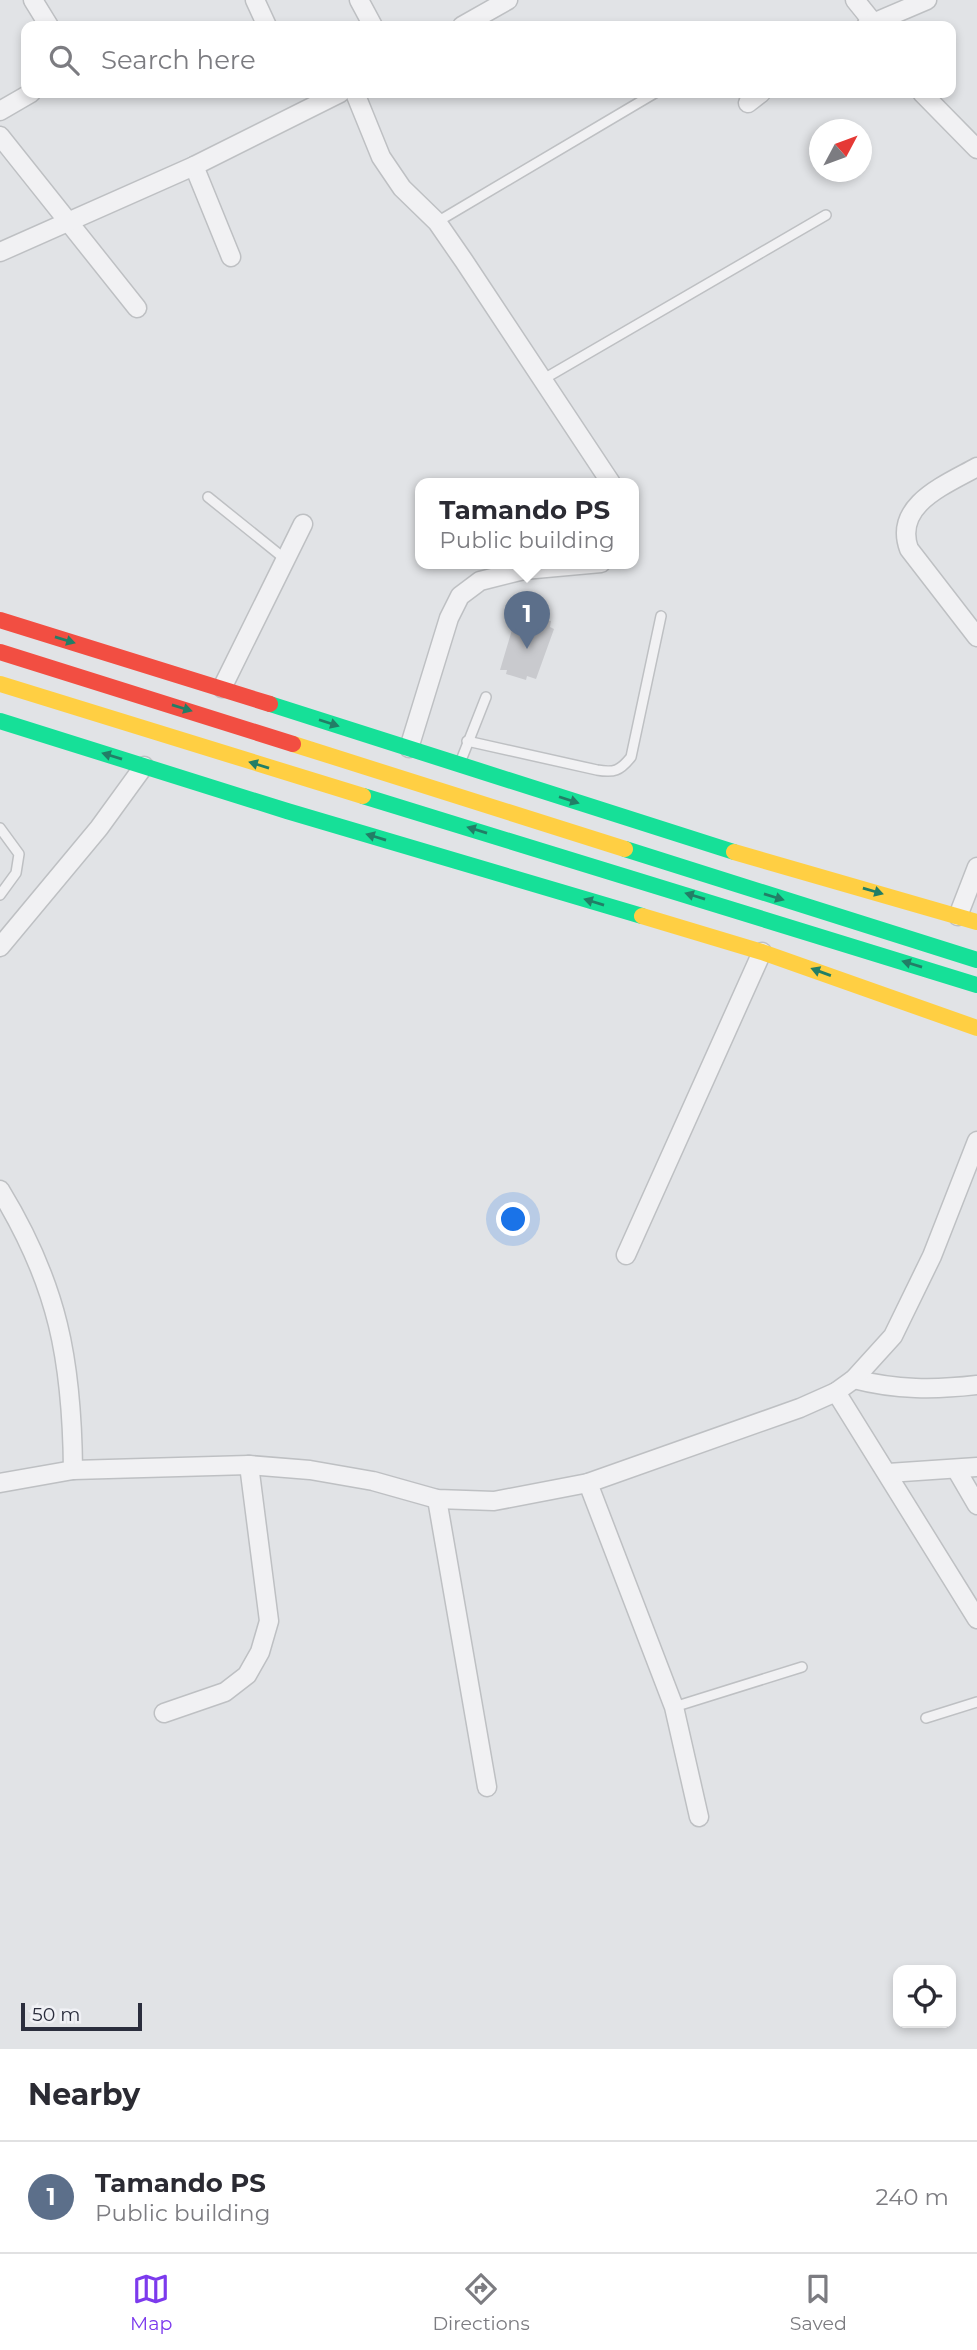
<!DOCTYPE html>
<html lang="en">
<head>
<meta charset="utf-8">
<style>
	:root { --surface:#fff; --page:#f2f2f3; --text:#2b2b33; --muted:#7c7c81; --line:#e1e1e2; --accent:#7c3aed }
	body { margin:0; font-family:Montserrat,sans-serif; background:var(--page); color:var(--text) }
	.controls { position:absolute; right:21px; bottom:21px; display:grid; overflow:hidden; border-radius:14px; box-shadow:0 4px 10px #0003 }
	.controls button { width:63px; height:63px; display:grid; place-items:center; padding:0; border:0; border-bottom:2px solid var(--line); background:var(--surface); color:var(--text); font:35px sans-serif }
	.compass { position:absolute; left:809px; top:119px; width:63px; height:63px; border-radius:50%; background:var(--surface); box-shadow:0 4px 10px #0003; rotate:49deg }
	.scale { position:absolute; left:21px; bottom:18px; width:121px; box-sizing:border-box; padding-left:7px; border:4px solid #2b2e3d; border-top:0; font-size:19px; line-height:24px; white-space:nowrap; color:#2b2e3d; -webkit-text-stroke:5px #f0f1f5; paint-order:stroke }
	.you { position:absolute; left:514px; top:1220px; width:24px; height:24px; margin:-18px; border:5px solid #fff; border-radius:50%; background:#1a73e8; box-shadow:0 0 0 10px #1a73e833 }
	.badge { display:grid; place-items:center; width:46px; height:46px; border-radius:50%; background:var(--accent); color:#fff; font-size:23px; font-weight:700 }
	.pin { position:absolute; translate:-50% -58px; filter:drop-shadow(0 2px 4px #0008) }
	.pin::after { content:''; position:absolute; top:37px; width:24px; height:21px; background:inherit; clip-path:polygon(0 0,100% 0,50% 100%) }
	.popup { position:absolute; left:415px; top:478px; width:224px; height:91px; box-sizing:border-box; display:grid; place-content:center; border-radius:14px; background:var(--surface); filter:drop-shadow(0 2px 5px #0005); font-size:23px; white-space:nowrap; color:var(--muted) }
	.popup b { font-size:26px; color:var(--text) }
	.popup::after { content:''; position:absolute; left:50%; top:100%; margin-left:-14px; border:14px solid transparent; border-top-color:var(--surface) }
	.list { margin:0; padding:0; list-style:none }
	h2 { display:flex; justify-content:space-between; align-items:center; height:91px; margin:0; padding:0 28px; font-size:30px }
	h2 small { font-size:23px; font-weight:400; color:var(--muted) }
	.list li { display:grid; grid-template-columns:46px 1fr auto; gap:21px; align-items:center; box-sizing:border-box; height:112px; padding:0 28px; border-top:2px solid var(--line) }
	.list b { display:block; font-size:26px; white-space:nowrap }
	.list p { margin:0; font-size:23px; white-space:nowrap; color:var(--muted) }
	.list em { font-size:23px; font-style:normal; color:var(--muted) }
	.icon { flex:none; width:38px; height:38px; fill:none; stroke:currentColor; stroke-width:2; stroke-linecap:round; stroke-linejoin:round }
	.map { position:relative; flex:none; width:977px; height:2049px; overflow:hidden }
	.search { position:absolute; background:var(--surface); box-shadow:0 4px 10px #0003; left:21px; right:21px; top:21px; height:77px; display:flex; align-items:center; gap:18px; box-sizing:border-box; padding:0 24px; border-radius:14px; color:var(--muted); font-size:26px }
	.sheet { height:203px; background:var(--surface) }
	nav { display:flex; justify-content:space-around; align-items:center; box-sizing:border-box; height:98px; border-top:2px solid var(--line); background:var(--surface); font-size:19px; color:var(--muted) }
	nav a { display:grid; justify-items:center; gap:4px }
	nav .on { color:var(--accent) }
	.map>svg:first-child { display:block }
</style>
</head>
<body>
<div class="map">
<svg width="977" height="2049" viewBox="0 0 977 2049">
	<rect width="100%" height="100%" fill="#e1e3e6"/>
	<path fill="#c9cace" d="M 517,613 L 542,622 L 543,619 L 551,621 L 550,627 L 554,629 L 536,679 L 527,676 L 526,680 L 506,674 L 507,670 L 500,670 Z"/>
	<g fill="none" stroke-linecap="round" stroke-linejoin="round">
		<defs>
			<g id="lane">
				<path d="M 437,222 L 655,93"/>
				<path d="M 542,380 L 826,215"/>
				<path d="M 208,497 L 285,559"/>
				<path d="M 467,741 L 597,770 C 614,773 620,771 631,757 L 661,616"/>
				<path d="M 460,763 L 486,697"/>
				<path d="M 0,828 L 19,854 L 16,873 L 0,895"/>
				<path d="M 674,1707 L 802,1667"/>
				<path d="M 926,1718 L 977,1702"/>
			</g>
			<g id="street">
				<path d="M 33,0 L 49,26"/>
				<path d="M 255,0 L 267,26"/>
				<path d="M 359,0 L 373,26"/>
				<path d="M 855,0 L 876,26"/>
				<path d="M 462,26 L 508,0"/>
				<path d="M 866,26 L 927,0"/>
				<path d="M 355,93 L 381,157 L 402,188 L 437,222 L 464,261 L 611,483"/>
				<path d="M 922,93 L 977,149"/>
				<path d="M 748,103 L 761,93"/>
				<path d="M 0,111 L 31,93"/>
				<path d="M 0,136 L 137,308"/>
				<path d="M 194,166 L 231,257"/>
				<path d="M 0,252 L 194,166 L 340,93"/>
				<path d="M 977,467 C 945,485 893,505 909,549 L 977,637"/>
				<path d="M 222,688 L 303,524"/>
				<path d="M 409,748 L 449,618 L 460,596 L 480,581 L 524,570 L 601,563"/>
				<path d="M 958,916 L 977,867"/>
				<path d="M 0,947 L 99,828 L 144,766"/>
				<path d="M 0,1190 C 58,1285 72,1360 73,1470"/>
				<path d="M 626,1255 L 762,952"/>
				<path d="M 854,1379 C 896,1390 935,1390 977,1385"/>
				<path d="M 836,1392 L 977,1619"/>
				<path d="M 956,1469 L 977,1505"/>
				<path d="M 888,1473 L 977,1467"/>
				<path d="M 0,1483 L 73,1470 L 249,1465 L 310,1470 L 373,1481 L 437,1499 L 494,1501 L 588,1483 L 800,1408 L 836,1392 L 854,1379 L 893,1336 L 932,1256 L 977,1141"/>
				<path d="M 588,1483 L 674,1707 L 699,1817"/>
				<path d="M 437,1499 L 487,1787"/>
				<path d="M 164,1713 L 225,1692 L 247,1675 L 260,1652 L 269,1621 L 249,1465"/>
			</g>
		</defs>
		<use href="#lane" stroke="#bec0c3" stroke-width="12"/>
		<use href="#street" stroke="#bec0c3" stroke-width="21"/>
		<use href="#lane" stroke="#f1f1f3" stroke-width="9"/>
		<use href="#street" stroke="#f1f1f3" stroke-width="18"/>
		<g stroke="#16e098" stroke-width="16">
			<path d="M 270,704 L 734,852"/>
			<path d="M 0,721 L 287,811 L 642,916"/>
			<path d="M 363,796 L 977,985"/>
			<path d="M 625,849 L 977,960"/>
		</g>
		<g stroke="#ffcf43" stroke-width="16">
			<path d="M 0,684 L 363,796"/>
			<path d="M 293,744 L 625,849"/>
			<path d="M 734,852 L 977,922"/>
			<path d="M 642,916 L 762,952 L 977,1028"/>
		</g>
		<g stroke="#f24e42" stroke-width="16">
			<path d="M 0,620 L 270,704"/>
			<path d="M 0,652 L 293,744"/>
		</g>
	</g>
	<defs><path id="oneway-solid" d="M-6-.8H1V-3.2L6.5 0L1 3.2V.8H-6Z" transform="scale(1.75)"/></defs>
	<g fill="#227e66">
		<use href="#oneway-solid" transform="translate(65 640) rotate(17)"/>
		<use href="#oneway-solid" transform="translate(182 708) rotate(17)"/>
		<use href="#oneway-solid" transform="translate(329 723) rotate(18)"/>
		<use href="#oneway-solid" transform="translate(112 756) rotate(-163)"/>
		<use href="#oneway-solid" transform="translate(259 765) rotate(-163)"/>
		<use href="#oneway-solid" transform="translate(569 800) rotate(18)"/>
		<use href="#oneway-solid" transform="translate(477 830) rotate(-163)"/>
		<use href="#oneway-solid" transform="translate(376 837) rotate(-163)"/>
		<use href="#oneway-solid" transform="translate(873 891) rotate(16)"/>
		<use href="#oneway-solid" transform="translate(695 896) rotate(-163)"/>
		<use href="#oneway-solid" transform="translate(774 897) rotate(17)"/>
		<use href="#oneway-solid" transform="translate(594 902) rotate(-163)"/>
		<use href="#oneway-solid" transform="translate(912 964) rotate(-163)"/>
		<use href="#oneway-solid" transform="translate(821 972) rotate(-160)"/>
	</g>
</svg>
<div class="controls">
<button><svg class="icon" aria-label="locate" viewBox="0 0 24 24"><circle cx="12" cy="12" r="6"/><path d="M12 2v4M12 18v4M2 12h4M18 12h4"/></svg></button>
</div>
<svg class="compass" viewBox="-18 -18 36 36"><path d="M0-13l5 13h-10z" fill="#e53935"/><path d="M0 13l5-13h-10z" fill="#7c7c81"/></svg>
<div class="scale">50 m</div>
<div class="you"></div>
<div class="pin badge" style="left:527px;top:649px;background:#5c6f8a">1</div>
<div class="popup"><b>Tamando PS</b>Public building</div>
<div class="search"><svg class="icon" aria-label="search" viewBox="0 0 24 24"><circle cx="10" cy="10" r="6"/><path d="M15 15l6 6"/></svg>Search here</div>
</div>
<section class="sheet">
<h2>Nearby<small></small></h2>
<ul class="list">
<li><span class="badge" style="background:#5c6f8a">1</span><div><b>Tamando PS</b><p>Public building</p></div><em>240 m</em></li>
</ul>
</section>
<nav>
<a class="on"><svg class="icon" aria-label="map" viewBox="0 0 24 24"><path d="M3 6l6-2 6 2 6-2v14l-6 2-6-2-6 2zM9 4v14M15 6v14"/></svg>Map</a>
<a><svg class="icon" aria-label="directions" viewBox="0 0 24 24"><path d="M12 3l9 9-9 9-9-9zM9 14v-3h6M13 9l2 2-2 2"/></svg>Directions</a>
<a><svg class="icon" aria-label="saved" viewBox="0 0 24 24"><path d="M7 4h10v16l-5-4-5 4z"/></svg>Saved</a>
</nav>
</body>
</html>
